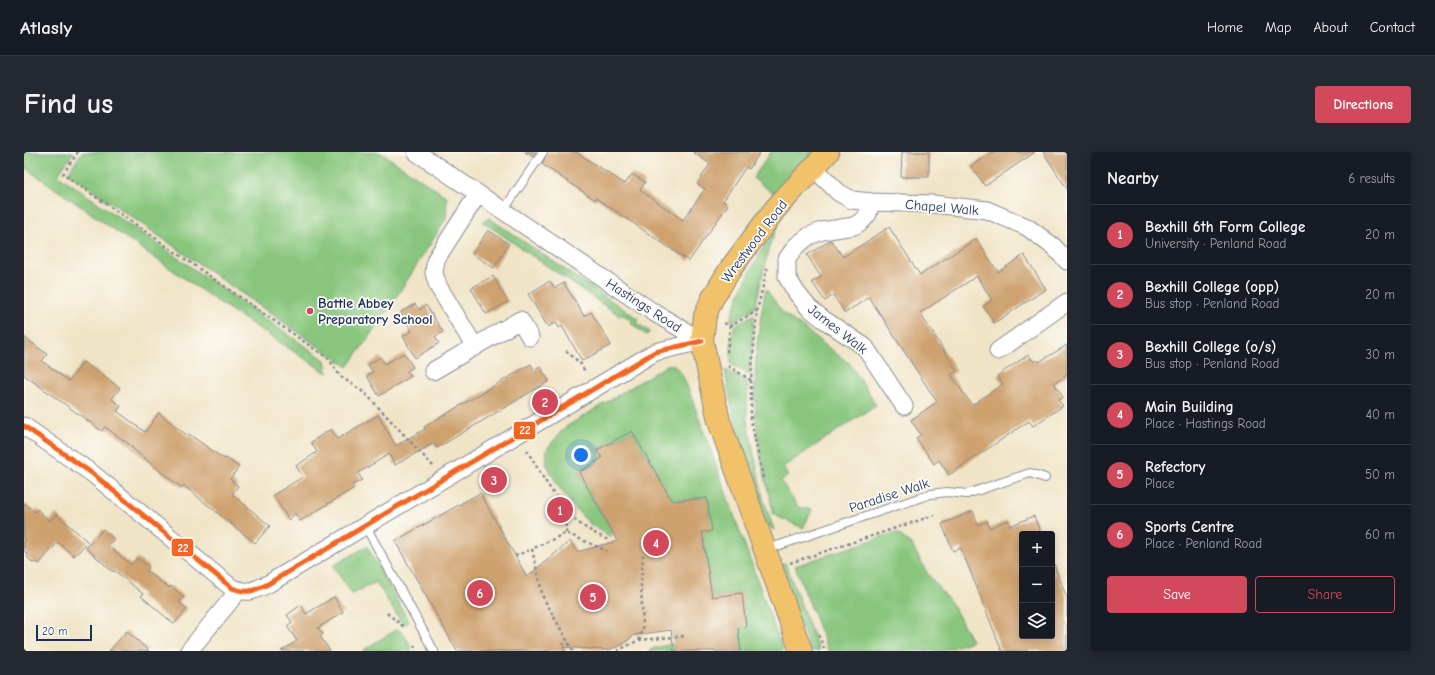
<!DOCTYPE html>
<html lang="en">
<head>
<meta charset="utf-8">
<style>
	:root { --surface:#171b24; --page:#242831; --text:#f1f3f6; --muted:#9ea1a6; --line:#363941; --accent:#d1495b }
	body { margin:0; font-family:"Comic Neue",sans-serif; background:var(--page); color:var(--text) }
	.controls { position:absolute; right:12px; bottom:12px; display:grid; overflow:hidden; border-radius:4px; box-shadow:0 2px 10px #0003 }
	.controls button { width:36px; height:36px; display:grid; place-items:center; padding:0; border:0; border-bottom:1px solid var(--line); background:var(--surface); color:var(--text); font:20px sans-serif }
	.scale { position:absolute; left:12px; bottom:10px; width:56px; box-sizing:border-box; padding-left:4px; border:2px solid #1b2f5e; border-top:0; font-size:11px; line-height:14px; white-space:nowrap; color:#1b2f5e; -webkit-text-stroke:3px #fdfcf7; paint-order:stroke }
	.you { position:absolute; left:557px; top:303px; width:14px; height:14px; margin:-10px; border:3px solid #fff; border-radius:50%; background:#1a73e8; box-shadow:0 0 0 6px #1a73e833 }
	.badge { display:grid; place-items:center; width:26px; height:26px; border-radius:50%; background:var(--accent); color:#fff; font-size:13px; font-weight:700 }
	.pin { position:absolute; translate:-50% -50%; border:2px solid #fff; box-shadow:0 1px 4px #0006 }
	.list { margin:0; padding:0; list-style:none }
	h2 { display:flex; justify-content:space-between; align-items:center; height:52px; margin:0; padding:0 16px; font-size:17px }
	h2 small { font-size:13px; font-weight:400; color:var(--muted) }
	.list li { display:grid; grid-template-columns:26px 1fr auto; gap:12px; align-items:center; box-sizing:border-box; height:60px; padding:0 16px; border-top:1px solid var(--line) }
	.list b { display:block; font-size:15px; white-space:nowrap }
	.list p { margin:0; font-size:13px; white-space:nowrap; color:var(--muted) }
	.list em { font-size:13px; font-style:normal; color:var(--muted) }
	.actions { display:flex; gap:8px; padding:12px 16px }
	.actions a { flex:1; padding:9px 0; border:1px solid var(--accent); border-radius:4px; text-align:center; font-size:14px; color:var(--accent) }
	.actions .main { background:var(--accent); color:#fff }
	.icon { flex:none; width:22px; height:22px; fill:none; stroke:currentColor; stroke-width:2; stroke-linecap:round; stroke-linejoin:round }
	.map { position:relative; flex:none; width:1043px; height:499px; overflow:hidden; border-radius:4px }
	header { display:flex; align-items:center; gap:24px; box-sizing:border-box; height:56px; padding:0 20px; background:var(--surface); border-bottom:1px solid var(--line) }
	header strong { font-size:19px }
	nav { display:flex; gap:22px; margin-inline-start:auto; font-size:14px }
	.intro { display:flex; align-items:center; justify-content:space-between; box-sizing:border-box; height:96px; padding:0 24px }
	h1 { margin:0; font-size:28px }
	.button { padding:10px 18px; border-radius:4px; background:var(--accent); color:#fff; font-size:14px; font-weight:700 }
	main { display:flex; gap:24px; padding:0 24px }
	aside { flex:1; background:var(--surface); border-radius:4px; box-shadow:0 2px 10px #0003 }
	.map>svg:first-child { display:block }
</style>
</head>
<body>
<header>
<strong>Atlasly</strong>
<nav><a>Home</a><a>Map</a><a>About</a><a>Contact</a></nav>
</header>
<div class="intro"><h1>Find us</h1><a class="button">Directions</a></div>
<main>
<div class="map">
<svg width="1043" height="499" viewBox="0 0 1043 499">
	<rect width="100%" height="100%" fill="#fdfcf7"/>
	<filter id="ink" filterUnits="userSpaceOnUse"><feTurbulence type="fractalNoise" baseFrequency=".025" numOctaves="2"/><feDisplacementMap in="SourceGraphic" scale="8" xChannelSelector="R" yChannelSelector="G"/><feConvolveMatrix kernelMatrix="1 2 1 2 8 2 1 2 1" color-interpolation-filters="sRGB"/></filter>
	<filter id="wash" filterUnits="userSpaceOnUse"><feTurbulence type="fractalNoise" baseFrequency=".012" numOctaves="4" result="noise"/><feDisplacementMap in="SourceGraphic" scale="16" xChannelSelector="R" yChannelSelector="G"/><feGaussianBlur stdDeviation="0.9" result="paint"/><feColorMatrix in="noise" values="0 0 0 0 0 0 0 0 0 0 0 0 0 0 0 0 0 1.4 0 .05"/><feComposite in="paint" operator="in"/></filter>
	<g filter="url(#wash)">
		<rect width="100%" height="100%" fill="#f0e4c6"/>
		<g fill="#88c67d" stroke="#527a6e">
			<path d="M 0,0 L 50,0 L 34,23 L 301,208 L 304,222 L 193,149 L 0,15 Z"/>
			<path d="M 58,0 L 356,0 L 423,45 L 422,67 L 375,141 L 324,215 L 44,21 Z"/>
			<path d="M 747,0 L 791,0 L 751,43 L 729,26 Z"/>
			<path d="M 758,63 L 745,95 L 731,156 L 708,170 L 706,168 C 718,130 738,97 758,63 Z"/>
			<path d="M 465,66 L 616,168 L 613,171 L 626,180 L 622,183 L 607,171 L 608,169 L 598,162 L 596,164 L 459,70 Z"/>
			<path d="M 742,137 L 758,160 L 826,212 L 852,253 L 759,315 L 764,324 L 757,329 L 774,355 L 788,358 L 779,376 L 750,363 C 745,344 741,325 737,306 C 727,250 730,192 742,137 Z"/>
			<path d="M 730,162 L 726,223 L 707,212 L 707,193 L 710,174 Z"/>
			<path d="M 645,212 L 646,214 L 649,212 L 657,221 L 664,236 L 759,499 L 717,499 L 714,476 L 718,441 L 688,445 L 678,380 L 687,379 L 683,346 L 654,348 L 652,356 L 608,279 L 573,298 L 578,306 L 555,320 L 588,380 L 587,385 L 567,373 L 553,359 L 533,332 L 522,311 L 523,297 L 540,276 Z"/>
			<path d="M 701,218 L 724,229 L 723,268 L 739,346 L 750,378 L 739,370 L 709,263 Z"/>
			<path d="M 872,380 L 888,393 L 903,421 L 928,452 L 948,489 L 919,499 L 804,499 L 771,414 Z"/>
			<path d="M 343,394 L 385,470 L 379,473 L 352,430 L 328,442 L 309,414 Z"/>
			<path d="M 761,411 L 795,499 L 786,499 L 754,413 Z"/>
			<path d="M 373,477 C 381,482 386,490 387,499 L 338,499 Z"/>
			<path d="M 649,492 L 650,499 L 625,499 L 630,496 Z"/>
		</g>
		<g id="blocks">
			<g fill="#cea16e">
				<path d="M 501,0 L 512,0 L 509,5 Z"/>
				<path d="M 524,0 L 552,0 L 601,32 L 608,22 L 621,30 L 616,38 L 659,68 L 681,37 L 673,32 L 686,12 L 669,0 L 736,0 L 725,17 L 722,15 L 699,49 L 704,53 L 665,109 L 572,46 L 571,48 L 518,12 Z"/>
				<path d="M 878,0 L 905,0 L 905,25 L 877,25 Z"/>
				<path d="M 968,0 L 1011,0 L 961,34 L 947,14 Z"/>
				<path d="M 1019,0 L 1043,0 L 1043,37 Z"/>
				<path d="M 865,75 L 896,123 L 952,87 L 974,120 L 1000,103 L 1022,137 L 970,171 L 959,154 L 968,148 L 953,124 L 896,161 L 933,219 L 927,223 L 948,253 L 979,232 L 973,224 L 1004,203 L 1010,210 L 1013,208 L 1015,210 L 1043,193 L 1043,223 L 1030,231 L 1039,245 L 1034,248 L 1039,254 L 1009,274 L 1005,269 L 925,323 L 915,308 L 910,312 L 892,286 L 897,283 L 887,268 L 913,250 L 845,145 L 821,161 L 809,143 L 801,149 L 788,130 L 797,125 L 783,103 L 807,88 L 819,105 Z"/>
				<path d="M 464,78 L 485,92 L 470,116 L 448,102 Z"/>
				<path d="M 469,124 L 484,150 L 462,162 L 447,136 Z"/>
				<path d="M 526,129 L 531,136 L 540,131 L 560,164 L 567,160 L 587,193 L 558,209 L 538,174 L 535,176 L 532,170 L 524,175 L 504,142 Z"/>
				<path d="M 391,152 L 395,158 L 402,153 L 419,180 L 411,185 L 415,191 L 391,206 L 379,184 L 388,179 L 377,160 Z"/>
				<path d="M 0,185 L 23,202 L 18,209 L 45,229 L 59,210 L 96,236 L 88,247 L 97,254 L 93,259 L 121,280 L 135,261 L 164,284 L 165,282 L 200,307 L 202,306 L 215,315 L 206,327 L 214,334 L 208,342 L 246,374 L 231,391 L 159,333 L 158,336 L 137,320 L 108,296 L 109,295 L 81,275 L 78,279 L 0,223 Z"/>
				<path d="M 380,201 L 389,215 L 383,219 L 387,224 L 355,244 L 343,224 L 349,220 L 344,213 L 356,205 L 361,212 Z"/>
				<path d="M 507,212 L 510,218 L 516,214 L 525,229 L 413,296 L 410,291 L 371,313 L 365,302 L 334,321 L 338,328 L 328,333 L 330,336 L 276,369 L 271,361 L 265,368 L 249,343 L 279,325 L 272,314 L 293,300 L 287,290 L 307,277 L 313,287 L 354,263 L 372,294 L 401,277 L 400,275 Z"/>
				<path d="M 608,279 L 648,349 L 683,346 L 688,379 L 678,380 L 688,445 L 718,441 L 722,475 L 714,476 L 717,499 L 650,499 L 647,478 L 610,483 L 598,493 L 584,498 L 539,495 L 542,499 L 433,499 L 371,389 L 456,341 L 503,425 L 546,389 L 553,400 L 593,389 L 555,320 L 578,306 L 573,298 Z"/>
				<path d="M 0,351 L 11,360 L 13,357 L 26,369 L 32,362 L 64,390 L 50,404 L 34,390 L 15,412 L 12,410 L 9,411 L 3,405 L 3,402 L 0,399 Z"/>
				<path d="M 949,359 L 954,373 L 963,369 L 965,376 L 984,368 L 986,374 L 1010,364 L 1017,382 L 998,382 L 998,484 L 1028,484 L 1029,410 L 1043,446 L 1043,499 L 978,499 L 937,396 L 929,399 L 918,372 Z"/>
				<path d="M 79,377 L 90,387 L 84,393 L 107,413 L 113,406 L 125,415 L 123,419 L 145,436 L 147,434 L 160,445 L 155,450 L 163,457 L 150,472 L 117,444 L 119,442 L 90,418 L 89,420 L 62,396 Z"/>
				<path d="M 310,445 L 319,460 L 294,476 L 299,482 L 296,484 L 306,499 L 257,499 L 273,489 L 263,474 L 268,470 L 263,463 L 277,453 L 282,462 Z"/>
				<path d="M 103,479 L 125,499 L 85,499 Z"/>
			</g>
		</g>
	</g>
	<g filter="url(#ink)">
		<use href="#blocks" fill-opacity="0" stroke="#868a92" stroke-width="1"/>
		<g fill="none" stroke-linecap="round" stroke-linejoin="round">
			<defs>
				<g id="lane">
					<path d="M 479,59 L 519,0"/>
					<path d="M 341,373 L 410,499"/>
					<path d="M 741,398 L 907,342 L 923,340 L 943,342 L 1006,321 L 1021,326"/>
				</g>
				<g id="street">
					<path d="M 392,0 L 629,160 L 678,189"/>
					<path d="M 790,16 L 814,40 L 828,48 L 847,50 L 909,52 L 963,58 L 1003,75 L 1030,95 L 1043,109"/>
					<path d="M 847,50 L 844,62 L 838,69 L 830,74 L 798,79 L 785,84 L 772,94 L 763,107 L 763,125 L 772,140 L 784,155 L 799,167 L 841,195 L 880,254"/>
					<path d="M 451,195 L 414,134 L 410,121 L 412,107 L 454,42"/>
					<path d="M 974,199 L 1043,150"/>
					<path d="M 409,219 L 496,168 L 506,185"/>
					<path d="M 0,274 L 69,322 L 208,436 C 224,442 229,439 244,432 L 631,200 L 678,189"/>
					<path d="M 165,499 L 215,438"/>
				</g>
				<path id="primary" d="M 777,499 L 695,269 L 678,189 L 681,164 L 688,147 L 707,116 L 752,56 L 804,0"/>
			</defs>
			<use href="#lane" stroke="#868a92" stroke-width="10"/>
			<use href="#street" stroke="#868a92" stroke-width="19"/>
			<use href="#primary" stroke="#868a92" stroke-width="24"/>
			<g stroke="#868a92" stroke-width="2.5" stroke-dasharray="3 3" stroke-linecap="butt">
				<path d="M 54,0 L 39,22 L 305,207 L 316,224 L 342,242 L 409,314"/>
				<path d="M 700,171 L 706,174 L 733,159"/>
				<path d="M 542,199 L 556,211 L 562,221"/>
				<path d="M 703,200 L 706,174"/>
				<path d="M 704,214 L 727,228"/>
				<path d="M 503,298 C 516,320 529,344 547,364 C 558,375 572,382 586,389"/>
				<path d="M 739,326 L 727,268 L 727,228 L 733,159 L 744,113"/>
				<path d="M 542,381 L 542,373 L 548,364"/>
				<path d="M 491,404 L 508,397"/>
				<path d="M 766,411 L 911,363"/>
				<path d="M 363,461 L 381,476"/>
				<path d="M 795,483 L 801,499"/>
				<path d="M 615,488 L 662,484"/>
				<path d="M 390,493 L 392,499"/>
				<path d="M 538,493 L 543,489"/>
				<path d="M 549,499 L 519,445 L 508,397 L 542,381 L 583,399"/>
				<path d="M 593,499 L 615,488 L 619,474 L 617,434 L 619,403"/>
			</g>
			<use href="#lane" stroke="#fff" stroke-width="8"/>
			<use href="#street" stroke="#fff" stroke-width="17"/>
			<use href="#primary" stroke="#f2c26a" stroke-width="22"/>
			<defs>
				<path id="bus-1" d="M 0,274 L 69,322 L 208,436 C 224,442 229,439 244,432 L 631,200 L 678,189"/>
			</defs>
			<use href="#bus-1" stroke="#fdfcf7" stroke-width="8"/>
			<use href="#bus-1" stroke="#f26522" stroke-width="5"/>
		</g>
	</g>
	<circle fill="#d1495b" stroke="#fdfcf7" stroke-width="1.5" cx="286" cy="159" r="4"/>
	<g text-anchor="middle" stroke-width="3.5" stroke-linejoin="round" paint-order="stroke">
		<g font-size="14" fill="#1b2f5e" stroke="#fdfcf7">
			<text transform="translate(918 55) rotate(5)" y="5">Chapel Walk</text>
			<text transform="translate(730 89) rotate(-53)" y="5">Wrestwood Road</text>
			<text transform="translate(620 153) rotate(33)" y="5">Hastings Road</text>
			<text transform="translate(814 177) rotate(38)" y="5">James Walk</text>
			<text transform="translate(865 343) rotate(-18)" y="5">Paradise Walk</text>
		</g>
		<g font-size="14" font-weight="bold" fill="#1b2f5e" stroke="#fdfcf7" text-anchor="start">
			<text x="294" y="156">Battle Abbey<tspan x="294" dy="16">Preparatory School</tspan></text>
		</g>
	</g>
	<g stroke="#fdfcf7" stroke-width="1.5">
		<rect x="489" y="269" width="23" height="19" rx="4" fill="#f26522"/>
		<rect x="147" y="386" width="23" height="19" rx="4" fill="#f26522"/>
	</g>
	<g font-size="11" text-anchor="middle" font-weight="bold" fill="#fff">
		<text x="501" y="282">22</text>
		<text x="159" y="400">22</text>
	</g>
</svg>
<div class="controls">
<button>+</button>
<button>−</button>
<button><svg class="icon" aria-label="layers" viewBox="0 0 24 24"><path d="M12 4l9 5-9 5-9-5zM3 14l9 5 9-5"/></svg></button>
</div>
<div class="scale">20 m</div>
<div class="you"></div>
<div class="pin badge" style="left:536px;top:358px">1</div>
<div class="pin badge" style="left:521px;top:250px">2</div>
<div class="pin badge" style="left:470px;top:328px">3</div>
<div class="pin badge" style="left:632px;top:391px">4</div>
<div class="pin badge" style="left:569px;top:445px">5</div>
<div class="pin badge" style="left:456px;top:441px">6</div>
</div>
<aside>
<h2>Nearby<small>6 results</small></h2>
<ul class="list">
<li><span class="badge">1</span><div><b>Bexhill 6th Form College</b><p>University · Penland Road</p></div><em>20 m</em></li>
<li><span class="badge">2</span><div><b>Bexhill College (opp)</b><p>Bus stop · Penland Road</p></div><em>20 m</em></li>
<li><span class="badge">3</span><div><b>Bexhill College (o/s)</b><p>Bus stop · Penland Road</p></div><em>30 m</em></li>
<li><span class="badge">4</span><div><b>Main Building</b><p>Place · Hastings Road</p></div><em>40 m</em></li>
<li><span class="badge">5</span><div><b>Refectory</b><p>Place</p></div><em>50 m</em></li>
<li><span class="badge">6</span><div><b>Sports Centre</b><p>Place · Penland Road</p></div><em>60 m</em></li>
</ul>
<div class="actions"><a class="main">Save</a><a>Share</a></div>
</aside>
</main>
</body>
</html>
